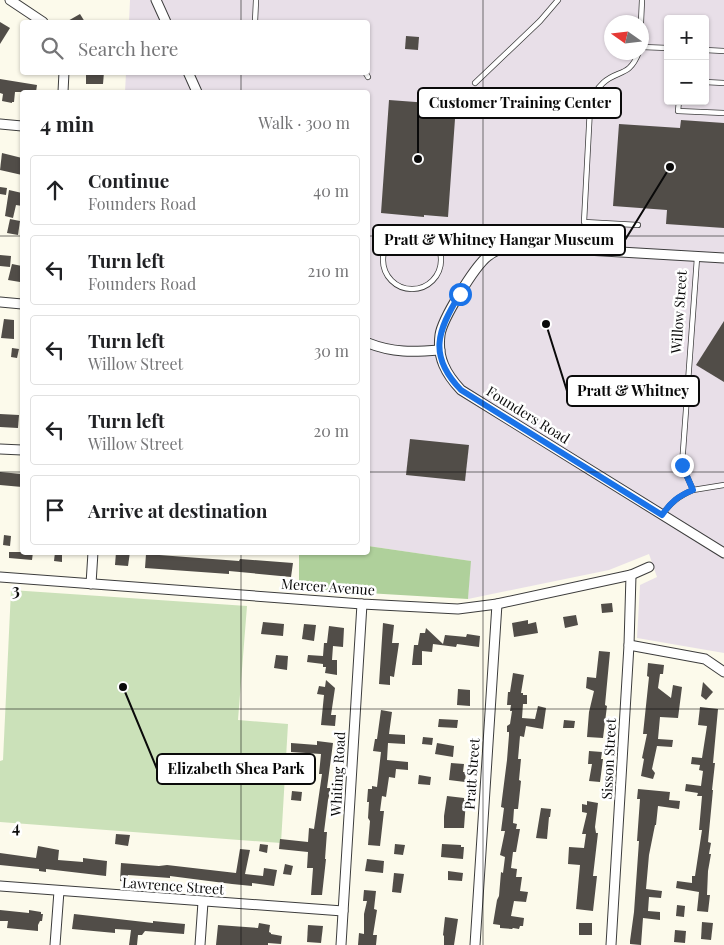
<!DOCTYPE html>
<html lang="en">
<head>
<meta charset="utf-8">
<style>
	:root { --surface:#fff; --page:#f6f6f6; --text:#202124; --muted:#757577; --line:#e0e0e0 }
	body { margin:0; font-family:"Playfair Display",serif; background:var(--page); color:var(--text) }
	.controls { position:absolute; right:15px; top:15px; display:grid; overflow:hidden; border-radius:5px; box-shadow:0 1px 4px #0004 }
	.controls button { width:45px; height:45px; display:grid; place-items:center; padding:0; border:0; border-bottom:1px solid var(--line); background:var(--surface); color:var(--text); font:25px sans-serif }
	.compass { position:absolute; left:604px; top:15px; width:45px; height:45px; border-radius:50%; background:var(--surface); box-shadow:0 1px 4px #0004; rotate:284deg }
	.stop { position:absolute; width:15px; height:15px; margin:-11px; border:4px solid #1a73e8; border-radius:50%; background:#fff }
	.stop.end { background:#1a73e8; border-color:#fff; box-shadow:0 1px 5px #0008 }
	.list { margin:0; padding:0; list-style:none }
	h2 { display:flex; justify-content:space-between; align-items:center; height:65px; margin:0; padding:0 20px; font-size:21px }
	h2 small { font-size:16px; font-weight:400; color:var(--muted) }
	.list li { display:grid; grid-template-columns:32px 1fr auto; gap:15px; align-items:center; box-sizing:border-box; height:70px; margin:0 10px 10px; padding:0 10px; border:1px solid var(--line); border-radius:5px }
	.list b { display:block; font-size:19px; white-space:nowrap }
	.list p { margin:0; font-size:16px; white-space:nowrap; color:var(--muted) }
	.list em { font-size:16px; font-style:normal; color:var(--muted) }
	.icon { flex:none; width:28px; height:28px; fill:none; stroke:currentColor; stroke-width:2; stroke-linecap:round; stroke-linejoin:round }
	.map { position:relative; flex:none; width:724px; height:945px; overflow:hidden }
	.search { position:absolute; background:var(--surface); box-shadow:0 1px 4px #0004; left:20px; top:20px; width:350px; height:55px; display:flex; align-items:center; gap:12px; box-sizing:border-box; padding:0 18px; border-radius:5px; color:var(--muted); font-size:19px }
	.panel { position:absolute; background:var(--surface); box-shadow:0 1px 4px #0004; left:20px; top:90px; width:350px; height:465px; border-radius:5px }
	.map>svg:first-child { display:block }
</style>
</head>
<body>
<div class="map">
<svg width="724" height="945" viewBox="0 0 724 945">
	<rect width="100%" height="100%" fill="#fcfaeb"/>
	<path fill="#e8dfe8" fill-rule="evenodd" d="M 130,0 L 724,0 L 724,653 L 637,638 L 640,585 L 657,577 L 649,554 L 609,570 L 468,599 L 470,561 L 368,546 L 368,92 L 125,92 L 126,73 L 368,72 L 368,22 L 129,22 ZM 668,19 L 705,19 L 705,101 L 668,101 ZM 612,22 L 642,22 L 642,52 L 612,52 Z"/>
	<path fill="#cbe1b9" d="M 11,590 L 247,606 L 238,720 L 288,724 L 281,843 L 0,822 L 0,761 L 3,760 Z"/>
	<path fill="#afd09b" d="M 368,546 L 471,561 L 468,599 L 299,589 L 299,553 L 368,552 Z"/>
	<g fill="#514d48">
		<path d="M 80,14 L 85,22 L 66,22 Z"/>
		<path d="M 0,22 L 10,28 L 0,44 Z"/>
		<path d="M 406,36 L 419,37 L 418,50 L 405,49 Z"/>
		<path d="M 86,72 L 104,72 L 103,84 L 86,84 Z"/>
		<path d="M 0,79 L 37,85 L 36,92 L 15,92 L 14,102 L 12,102 L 12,103 L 2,101 L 3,94 L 0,93 Z"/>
		<path d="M 389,100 L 456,105 L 448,217 L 424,215 L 424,217 L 381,213 Z"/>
		<path d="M 681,120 L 724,123 L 724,228 L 666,224 L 667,210 L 613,206 L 619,124 L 680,128 Z"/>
		<path d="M 2,153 L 22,158 L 22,175 L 0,170 Z"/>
		<path d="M 0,187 L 7,188 L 6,195 L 0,194 Z"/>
		<path d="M 9,190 L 22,193 L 22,206 L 16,205 L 13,218 L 5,216 Z"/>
		<path d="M 10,219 L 20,221 L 18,235 L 7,233 Z"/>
		<path d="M 0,255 L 11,256 L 10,267 L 0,266 Z"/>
		<path d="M 12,264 L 22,266 L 22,280 L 20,280 L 20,282 L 8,280 Z"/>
		<path d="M 4,319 L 14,320 L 14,339 L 1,338 Z"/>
		<path d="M 724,321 L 724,382 L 696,365 Z"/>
		<path d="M 12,348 L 19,349 L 17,358 L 11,357 Z"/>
		<path d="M 0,414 L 19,415 L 18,428 L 0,427 Z"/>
		<path d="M 410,439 L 469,445 L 465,481 L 406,475 Z"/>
		<path d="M 0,472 L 22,474 L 22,487 L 0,485 Z"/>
		<path d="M 4,535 L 11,536 L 10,546 L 3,545 Z"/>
		<path d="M 9,552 L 33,552 L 32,560 L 9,558 Z"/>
		<path d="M 55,552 L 62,552 L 62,562 L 54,561 Z"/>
		<path d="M 116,552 L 130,552 L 128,566 L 115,565 Z"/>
		<path d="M 146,554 L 239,561 L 240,559 L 293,563 L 291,577 L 229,571 L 229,574 L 145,568 Z"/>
		<path d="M 612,603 L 613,612 L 602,613 L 601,604 Z"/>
		<path d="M 576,615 L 578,625 L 565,628 L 563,617 Z"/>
		<path d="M 528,620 L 528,624 L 536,622 L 538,633 L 514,637 L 512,623 Z"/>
		<path d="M 263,622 L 284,624 L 283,636 L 261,634 Z"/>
		<path d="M 383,623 L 394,625 L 392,643 L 399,643 L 394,677 L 390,676 L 390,685 L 379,684 Z"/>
		<path d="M 304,624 L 316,625 L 314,641 L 302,639 Z"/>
		<path d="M 329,626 L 344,628 L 343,647 L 333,646 L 332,660 L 337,660 L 337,675 L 325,673 L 326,667 L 323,667 L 323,664 L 307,662 L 308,655 L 323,656 L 324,643 L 327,643 Z"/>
		<path d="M 426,628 L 443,644 L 445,635 L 466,637 L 467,634 L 480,636 L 479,647 L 457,644 L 456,647 L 433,644 L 432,652 L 422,651 L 422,665 L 412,665 L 414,645 L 418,645 L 420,633 L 425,633 Z"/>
		<path d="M 599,651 L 610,652 L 605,705 L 607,706 L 603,738 L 587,737 L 589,712 L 594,691 L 586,688 L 587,677 L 596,678 Z"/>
		<path d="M 276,655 L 288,656 L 287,670 L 274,668 Z"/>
		<path d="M 648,663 L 664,665 L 663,674 L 660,674 L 658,688 L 671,698 L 673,685 L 682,687 L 678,718 L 660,717 L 658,739 L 673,740 L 672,747 L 657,746 L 652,769 L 655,773 L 653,779 L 641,776 L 644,759 L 642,758 L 647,734 L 643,734 L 649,677 L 647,676 Z"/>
		<path d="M 513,673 L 524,675 L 521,693 L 523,693 L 523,695 L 527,695 L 527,704 L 523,704 L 522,718 L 535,719 L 538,706 L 546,708 L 543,729 L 526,726 L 524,737 L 520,736 L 518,759 L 521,759 L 519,780 L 521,781 L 518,809 L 514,809 L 513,823 L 517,824 L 516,829 L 520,829 L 516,852 L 513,852 L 511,868 L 517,869 L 516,877 L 522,877 L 520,891 L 528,892 L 526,902 L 514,901 L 511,916 L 524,918 L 523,926 L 520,926 L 519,929 L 513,928 L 512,929 L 500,928 L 500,925 L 493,924 L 497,900 L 499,896 L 501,872 L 503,873 L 505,857 L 500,855 L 505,831 L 501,831 L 504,808 L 501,807 L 507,760 L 509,735 L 509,732 L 507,732 L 507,726 L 510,724 L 512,711 L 510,711 L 511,705 L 507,705 L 508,692 L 510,692 Z"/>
		<path d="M 326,680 L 335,688 L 331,715 L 336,715 L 335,726 L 321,725 L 324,695 L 317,694 L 319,686 L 325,687 Z"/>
		<path d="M 703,682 L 713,692 L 706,700 L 701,696 Z"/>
		<path d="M 458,689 L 470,690 L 470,706 L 457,705 Z"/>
		<path d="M 700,707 L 718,709 L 713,763 L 715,763 L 712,790 L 713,790 L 708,842 L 711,843 L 709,854 L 711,854 L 708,871 L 707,895 L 710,895 L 708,912 L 697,911 L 699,892 L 676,888 L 677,881 L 692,883 L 692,876 L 695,876 L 702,830 L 699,830 L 702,796 L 697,796 L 698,793 L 685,791 L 686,784 L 701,786 L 703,771 L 699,770 L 700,765 L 691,764 L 692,757 L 702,758 L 707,726 L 698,725 Z"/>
		<path d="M 381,710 L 392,712 L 389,734 L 405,735 L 405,744 L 388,743 L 387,760 L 408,762 L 408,770 L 396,769 L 395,778 L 389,777 L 386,797 L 382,796 L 380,811 L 384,811 L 380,846 L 368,845 L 370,821 L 368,818 L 369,802 L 367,802 L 368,789 L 372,789 L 372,786 L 377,787 L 381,752 L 373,751 L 375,739 L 377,739 Z"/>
		<path d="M 439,719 L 458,720 L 457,728 L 438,727 Z"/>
		<path d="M 564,720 L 575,721 L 574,728 L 563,728 Z"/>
		<path d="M 423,737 L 433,738 L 432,745 L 422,744 Z"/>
		<path d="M 317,741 L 333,743 L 327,788 L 331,788 L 328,800 L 324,832 L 327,832 L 325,859 L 326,859 L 322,895 L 311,895 L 313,868 L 307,868 L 308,852 L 279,849 L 280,839 L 308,842 L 309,828 L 314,829 L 322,774 L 319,774 L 321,754 L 291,752 L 291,743 L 317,745 Z"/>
		<path d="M 437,743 L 454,746 L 453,757 L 435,754 Z"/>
		<path d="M 589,751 L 602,752 L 601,759 L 603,759 L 600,782 L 589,781 L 592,764 L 588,764 Z"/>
		<path d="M 451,763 L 464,764 L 463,772 L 466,772 L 465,782 L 449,780 Z"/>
		<path d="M 419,775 L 431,777 L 430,785 L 418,784 Z"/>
		<path d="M 638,789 L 670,792 L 669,800 L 680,801 L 679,809 L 658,806 L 656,825 L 655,825 L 649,855 L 646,889 L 662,891 L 661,898 L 649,897 L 648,911 L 660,912 L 660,920 L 643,918 L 641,945 L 630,944 L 630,941 L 634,912 L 639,841 L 637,841 L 640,799 L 637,799 Z"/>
		<path d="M 292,791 L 302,792 L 301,801 L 291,800 Z"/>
		<path d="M 447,796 L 464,798 L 464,800 L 466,800 L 464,828 L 444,828 L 444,816 Z"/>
		<path d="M 587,801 L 598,803 L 595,827 L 596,833 L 598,833 L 593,876 L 597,876 L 593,911 L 576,909 L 580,865 L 568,864 L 569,847 L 584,848 L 586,834 L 582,834 L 587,813 L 582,812 L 582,804 L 587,805 Z"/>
		<path d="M 541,808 L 551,809 L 550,817 L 549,817 L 547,839 L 536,838 Z"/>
		<path d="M 116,834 L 130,835 L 128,846 L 115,844 Z"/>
		<path d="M 260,844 L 268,845 L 267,853 L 259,851 Z"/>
		<path d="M 395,844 L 405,845 L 403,855 L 394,854 Z"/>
		<path d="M 442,844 L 461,845 L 461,847 L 464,847 L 463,859 L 441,857 Z"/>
		<path d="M 38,846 L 59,850 L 58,860 L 83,862 L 83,858 L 107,861 L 106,876 L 46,869 L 46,872 L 39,871 L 39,869 L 0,865 L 0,853 L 36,858 Z"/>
		<path d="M 240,849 L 250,850 L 245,874 L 263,876 L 264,868 L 277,870 L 274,886 L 252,883 L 252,886 L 232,884 L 170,876 L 170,878 L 128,875 L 127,882 L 120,881 L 121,863 L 159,866 L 167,865 L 236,873 Z"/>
		<path d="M 367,859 L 384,861 L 383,873 L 365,871 Z"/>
		<path d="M 285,864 L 293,866 L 291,875 L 283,874 Z"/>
		<path d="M 448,871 L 463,873 L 462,881 L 448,880 Z"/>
		<path d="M 394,873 L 404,874 L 401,893 L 392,892 Z"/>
		<path d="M 364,890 L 376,891 L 374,909 L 377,910 L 373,935 L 377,935 L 376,945 L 358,945 L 359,933 L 364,934 L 364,914 L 367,901 L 363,901 Z"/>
		<path d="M 677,905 L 685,906 L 684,917 L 676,916 Z"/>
		<path d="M 0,910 L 29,913 L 29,910 L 41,912 L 41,914 L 43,914 L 42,921 L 40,921 L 38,925 L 38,931 L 7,928 L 8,921 L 0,921 Z"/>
		<path d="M 74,914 L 153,923 L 153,921 L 185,924 L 184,934 L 145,931 L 142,935 L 138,935 L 137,945 L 129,945 L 131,930 L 115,929 L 115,933 L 72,929 Z"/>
		<path d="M 445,917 L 458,919 L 454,945 L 444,945 L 444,936 L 443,935 Z"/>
		<path d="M 702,922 L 713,923 L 711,940 L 701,939 Z"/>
		<path d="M 259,923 L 270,925 L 269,932 L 271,933 L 271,934 L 282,936 L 281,944 L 268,943 L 268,945 L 216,945 L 218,925 L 258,928 Z"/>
		<rect x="579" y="923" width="13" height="12"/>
		<path d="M 308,925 L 323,926 L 321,943 L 307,942 Z"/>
		<path d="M 675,930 L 686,931 L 685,943 L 674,942 Z"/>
	</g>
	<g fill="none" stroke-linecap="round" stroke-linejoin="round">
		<defs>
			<g id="lane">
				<path d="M 255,22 L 256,0"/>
				<path d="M 641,22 L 642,0"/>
				<path d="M 642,47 L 668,48"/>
				<path d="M 705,50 L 724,51"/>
				<path d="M 365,72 L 368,77"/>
				<path d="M 705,82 L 724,83"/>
				<path d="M 475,83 L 540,21 L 558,0"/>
				<path d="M 679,101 L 678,111 L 724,113"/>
				<path d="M 638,225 L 584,222 L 590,108 C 592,99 595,90 603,83 C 618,69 629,78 639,52"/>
				<circle cx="412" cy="260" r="29"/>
				<path d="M 693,490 L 724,485"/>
				<path d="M 662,515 C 671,502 679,496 693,490 L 682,465 L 697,258"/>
			</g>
			<g id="street">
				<path d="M 10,0 L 43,22"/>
				<path d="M 156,0 L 166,22"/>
				<path d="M 188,72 L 197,92"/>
				<path d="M 63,92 L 64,72"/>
				<path d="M 0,124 L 22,126"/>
				<path d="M 724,258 L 517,246 C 506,247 496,249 488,256 C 475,266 442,319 440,335 C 437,358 446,374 461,390 L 724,553"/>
				<path d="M 0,302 L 22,304"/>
				<path d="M 368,343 C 393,353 413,352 440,350"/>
				<path d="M 0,449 L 22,450"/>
				<path d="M 0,577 L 362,604 L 458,609 L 497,604 L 631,575 L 649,567"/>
				<path d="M 91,584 L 93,552"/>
				<path d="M 629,645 L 705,659 L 724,672"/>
				<path d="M 0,886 L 343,911"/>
				<path d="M 55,945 L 59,891"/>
				<path d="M 200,945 L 203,902"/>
				<path d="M 341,945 L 362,604"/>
				<path d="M 475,945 L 497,604"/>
				<path d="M 611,945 L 629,645 L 631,575"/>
			</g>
		</defs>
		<use href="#lane" stroke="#3d3d3d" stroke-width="6"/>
		<use href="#street" stroke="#3d3d3d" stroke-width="11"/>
		<use href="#lane" stroke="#fff" stroke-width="4.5"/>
		<use href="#street" stroke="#fff" stroke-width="9"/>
	</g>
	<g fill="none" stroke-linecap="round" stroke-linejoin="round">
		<path stroke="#1a73e8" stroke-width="6" d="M 460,294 C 437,331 428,356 461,390 L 662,515 C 671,502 678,496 693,490 L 682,465"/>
	</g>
	<path fill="none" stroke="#0a0a0a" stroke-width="1" stroke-opacity="0.55" d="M 241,0 L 241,22M 483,0 L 483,945M 241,72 L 241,92M 0,236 L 22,236M 368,236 L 724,236M 0,472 L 22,472M 368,472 L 724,472M 241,552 L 241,945M 0,709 L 724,709"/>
	<g text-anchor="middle" stroke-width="5" stroke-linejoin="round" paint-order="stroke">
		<g font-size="14" fill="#0a0a0a" stroke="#fff">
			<text transform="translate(679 312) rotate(-86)" y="5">Willow Street</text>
			<text transform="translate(528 415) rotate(32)" y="5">Founders Road</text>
			<text transform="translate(328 587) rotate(4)" y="5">Mercer Avenue</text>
			<text transform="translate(609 759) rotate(-87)" y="5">Sisson Street</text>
			<text transform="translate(338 774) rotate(-87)" y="5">Whiting Road</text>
			<text transform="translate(472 774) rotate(-86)" y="5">Pratt Street</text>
			<text transform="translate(173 886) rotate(4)" y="5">Lawrence Street</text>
		</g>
	</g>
	<g font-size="16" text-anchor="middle" font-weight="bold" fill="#0a0a0a" stroke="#fff" stroke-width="5" stroke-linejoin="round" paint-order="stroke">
		<text x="16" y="596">3</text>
		<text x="16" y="833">4</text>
	</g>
	<path fill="none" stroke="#0a0a0a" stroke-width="2" d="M418 159L418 103M670 167L625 240M546 324L567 391M123 687L157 769"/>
	<g fill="#0a0a0a" stroke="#fff" stroke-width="2">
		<circle cx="418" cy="159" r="5"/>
		<circle cx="670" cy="167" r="5"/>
		<circle cx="546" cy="324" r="5"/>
		<circle cx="123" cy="687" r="5"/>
	</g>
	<g fill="#fff" stroke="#0a0a0a" stroke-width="2">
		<rect x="418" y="88" width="203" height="30" rx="5"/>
		<rect x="373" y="225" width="252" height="30" rx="5"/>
		<rect x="567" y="376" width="132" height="30" rx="5"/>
		<rect x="157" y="754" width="158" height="30" rx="5"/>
	</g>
	<g font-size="15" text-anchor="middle" font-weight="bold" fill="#0a0a0a">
		<text x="520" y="108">Customer Training Center</text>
		<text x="499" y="245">Pratt &amp; Whitney Hangar Museum</text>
		<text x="633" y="396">Pratt &amp; Whitney</text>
		<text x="236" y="774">Elizabeth Shea Park</text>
	</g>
</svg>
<div class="controls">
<button>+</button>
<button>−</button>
</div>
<svg class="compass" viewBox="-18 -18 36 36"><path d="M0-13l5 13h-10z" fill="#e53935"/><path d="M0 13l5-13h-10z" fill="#757577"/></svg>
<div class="stop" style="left:460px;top:294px"></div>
<div class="stop end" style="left:682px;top:465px"></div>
<div class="search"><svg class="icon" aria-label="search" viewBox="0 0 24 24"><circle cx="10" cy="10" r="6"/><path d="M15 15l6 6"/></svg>Search here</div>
<section class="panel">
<h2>4 min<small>Walk · 300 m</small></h2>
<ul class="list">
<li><svg class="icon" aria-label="ahead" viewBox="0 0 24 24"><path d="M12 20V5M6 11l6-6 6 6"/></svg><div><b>Continue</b><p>Founders Road</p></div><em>40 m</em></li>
<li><svg class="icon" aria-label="left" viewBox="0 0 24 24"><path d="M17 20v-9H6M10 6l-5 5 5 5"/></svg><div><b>Turn left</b><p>Founders Road</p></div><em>210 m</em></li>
<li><svg class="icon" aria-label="left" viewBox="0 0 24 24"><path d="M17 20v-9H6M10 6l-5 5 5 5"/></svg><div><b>Turn left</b><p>Willow Street</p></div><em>30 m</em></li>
<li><svg class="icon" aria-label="left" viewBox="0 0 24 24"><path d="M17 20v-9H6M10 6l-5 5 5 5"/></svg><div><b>Turn left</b><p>Willow Street</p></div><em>20 m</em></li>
<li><svg class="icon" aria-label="arrive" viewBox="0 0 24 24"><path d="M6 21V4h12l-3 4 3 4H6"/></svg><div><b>Arrive at destination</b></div></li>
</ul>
</section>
</div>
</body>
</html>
